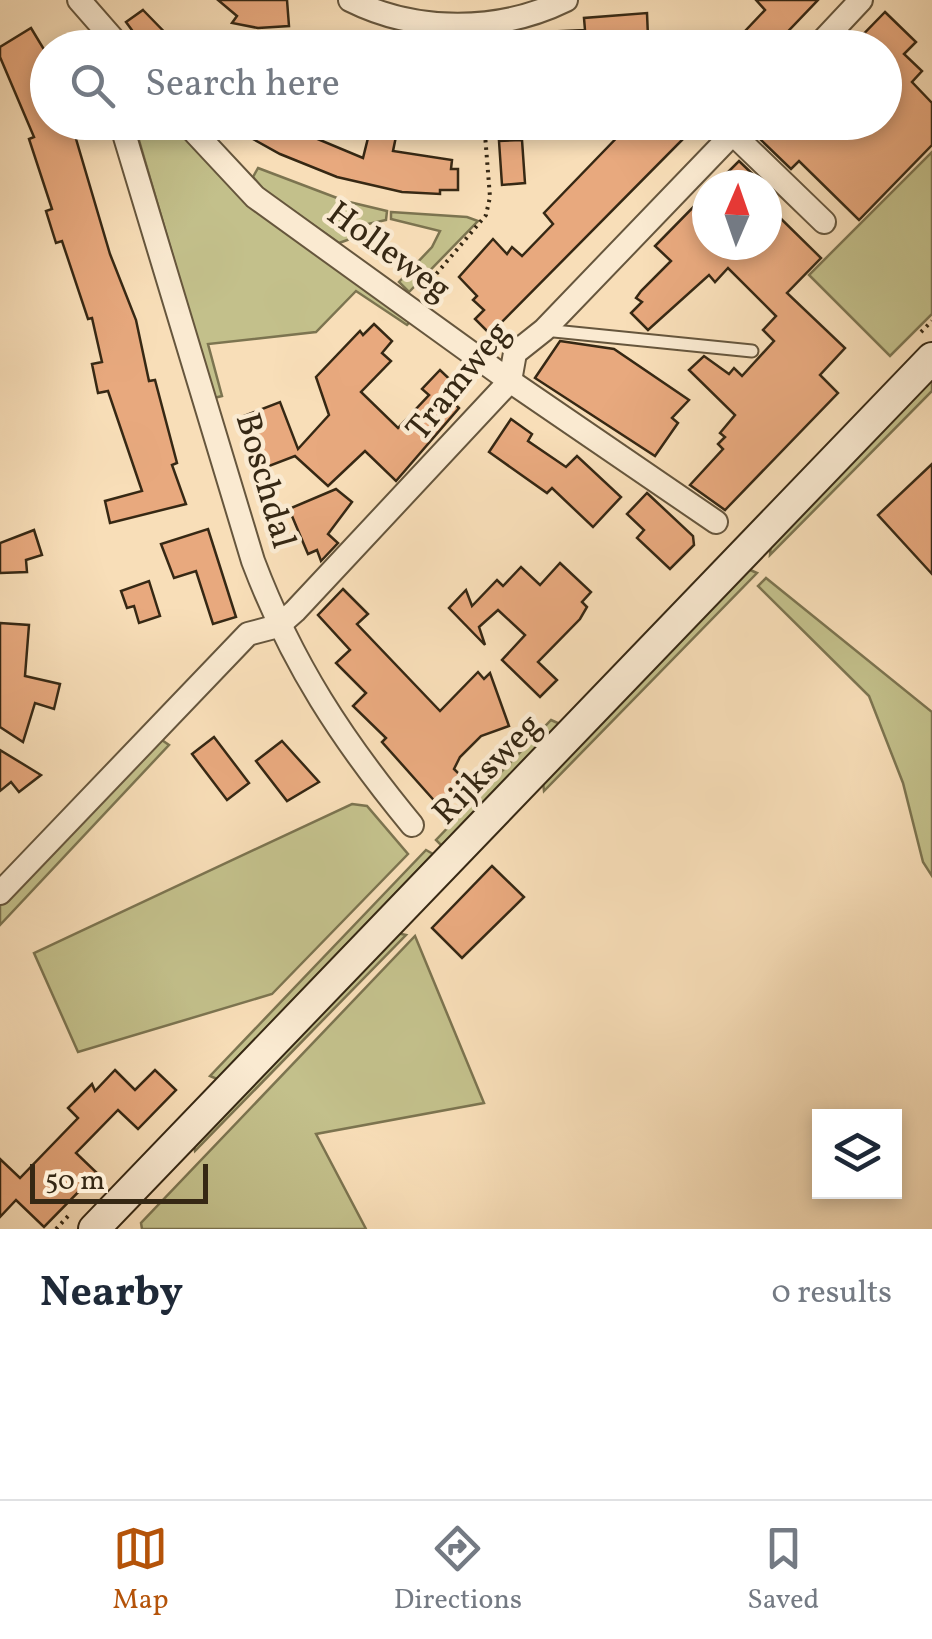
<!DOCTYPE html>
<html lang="en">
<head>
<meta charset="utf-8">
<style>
	:root { --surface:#fff; --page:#f6f6f7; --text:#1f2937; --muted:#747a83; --line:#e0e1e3; --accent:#b45309 }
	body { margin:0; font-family:Vollkorn,serif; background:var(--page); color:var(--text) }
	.controls { position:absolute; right:30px; bottom:30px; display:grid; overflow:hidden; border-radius:0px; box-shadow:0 5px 15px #0003 }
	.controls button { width:90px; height:90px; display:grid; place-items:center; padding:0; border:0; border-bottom:2px solid var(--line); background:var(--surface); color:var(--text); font:50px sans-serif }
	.compass { position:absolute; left:692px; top:170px; width:90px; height:90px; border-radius:50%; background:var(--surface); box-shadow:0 5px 15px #0003; rotate:2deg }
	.scale { position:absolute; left:30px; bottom:25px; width:178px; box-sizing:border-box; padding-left:10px; border:5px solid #362814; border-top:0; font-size:28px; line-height:35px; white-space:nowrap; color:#362814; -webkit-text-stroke:8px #faead1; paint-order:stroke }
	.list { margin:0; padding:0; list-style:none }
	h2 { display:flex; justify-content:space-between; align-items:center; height:130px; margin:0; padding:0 40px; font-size:42px }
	h2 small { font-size:32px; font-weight:400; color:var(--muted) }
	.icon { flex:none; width:55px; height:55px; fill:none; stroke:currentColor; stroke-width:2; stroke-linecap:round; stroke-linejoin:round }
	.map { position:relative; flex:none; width:932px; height:1229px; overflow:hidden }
	.search { position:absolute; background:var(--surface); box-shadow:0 5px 15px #0003; left:30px; right:30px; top:30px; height:110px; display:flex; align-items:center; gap:25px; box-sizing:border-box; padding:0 35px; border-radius:55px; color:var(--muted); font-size:38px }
	.sheet { height:270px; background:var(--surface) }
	nav { display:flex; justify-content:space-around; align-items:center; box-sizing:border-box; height:140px; border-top:2px solid var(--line); background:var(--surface); font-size:28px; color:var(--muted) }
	nav a { display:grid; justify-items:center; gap:5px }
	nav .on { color:var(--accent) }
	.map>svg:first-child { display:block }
</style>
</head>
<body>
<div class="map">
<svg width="932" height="1229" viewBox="0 0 932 1229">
	<rect width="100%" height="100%" fill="#f8deb8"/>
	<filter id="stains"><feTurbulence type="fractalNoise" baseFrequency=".002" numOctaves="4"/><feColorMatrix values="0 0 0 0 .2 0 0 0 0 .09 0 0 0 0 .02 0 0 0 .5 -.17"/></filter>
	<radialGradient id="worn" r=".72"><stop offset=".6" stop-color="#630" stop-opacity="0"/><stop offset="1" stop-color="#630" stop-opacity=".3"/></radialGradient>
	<g fill="#c3c08b" stroke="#7c7450" stroke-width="2.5">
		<path d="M 134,123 L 171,123 L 248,204 L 413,319 L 407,325 L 356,291 L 316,332 L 208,344 L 222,396 L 214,398 Z"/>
		<path d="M 932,152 L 932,314 L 890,356 L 809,275 Z"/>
		<path d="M 258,168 L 345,201 L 387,211 L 386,220 L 350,228 L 353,238 L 339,243 L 265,191 L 253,177 Z"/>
		<path d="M 391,212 L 467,217 L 478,221 L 409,292 L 399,282 L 432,247 L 440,231 L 391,219 Z"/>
		<path d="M 932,376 L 932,391 L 770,555 L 771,543 Z"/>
		<path d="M 748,569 L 757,573 L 544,791 L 543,782 Z"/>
		<path d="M 766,578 L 932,712 L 932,876 L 923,862 L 903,783 L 869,696 L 758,586 Z"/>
		<path d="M 551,720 L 560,724 L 442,846 L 436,840 Z"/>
		<path d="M 156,736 L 169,745 L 0,925 L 0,897 Z"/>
		<path d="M 352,804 L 367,806 L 408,854 L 272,994 L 78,1052 L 34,953 Z"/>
		<path d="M 426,850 L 433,854 L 217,1079 L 210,1076 Z"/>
		<path d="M 397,933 L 406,935 L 195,1151 L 194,1146 Z"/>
		<path d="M 415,936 L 484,1103 L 316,1134 L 366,1229 L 142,1229 L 141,1223 Z"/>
	</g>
	<g fill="#e8a97e" stroke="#362814" stroke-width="2.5">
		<path d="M 218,0 L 287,0 L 289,26 L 258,28 L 232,23 L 237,16 Z"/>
		<path d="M 756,0 L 818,0 L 772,48 L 729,48 L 765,10 Z"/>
		<path d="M 143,10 L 180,48 L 145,48 L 126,22 Z"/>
		<path d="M 885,12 L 916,42 L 904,54 L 922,71 L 912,82 L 932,103 L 932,145 L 859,220 L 799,161 L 791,169 L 760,139 L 777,122 L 884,122 L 884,48 L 850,48 Z"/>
		<path d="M 647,13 L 648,37 L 617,39 L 618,48 L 542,48 L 542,32 L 585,30 L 584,18 Z"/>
		<path d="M 31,28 L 48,56 L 48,122 L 71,122 L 110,254 L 136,320 L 149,381 L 155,380 L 177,463 L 172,465 L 186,504 L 110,523 L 105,501 L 142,491 L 108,391 L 98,393 L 92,364 L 102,362 L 92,318 L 88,319 L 62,241 L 56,243 L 46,211 L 52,209 L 29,139 L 34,137 L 0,57 L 0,47 Z"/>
		<path d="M 235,122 L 277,122 L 363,158 L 372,122 L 399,122 L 393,151 L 452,160 L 451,169 L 458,169 L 458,190 L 440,190 L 440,194 L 402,192 L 337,177 L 280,154 L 253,139 L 255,135 Z"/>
		<path d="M 632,122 L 645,135 L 656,122 L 680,122 L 690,132 L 490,334 L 475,319 L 484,310 L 473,300 L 477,296 L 459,277 L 493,239 L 507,254 L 512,247 L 522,256 L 553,224 L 544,213 Z"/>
		<path d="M 522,140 L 525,183 L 502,185 L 499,141 Z"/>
		<path d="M 739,161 L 764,185 L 715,185 Z"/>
		<path d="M 707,193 L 707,245 L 767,245 L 767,205 L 821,258 L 787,293 L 845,348 L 820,375 L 838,393 L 725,510 L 690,485 L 723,449 L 718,444 L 725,437 L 720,433 L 735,415 L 689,370 L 704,356 L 729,374 L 734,368 L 742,376 L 774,341 L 763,330 L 776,316 L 728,268 L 715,282 L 709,275 L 648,330 L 631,313 L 642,302 L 636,298 L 641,291 L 671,261 L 655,246 Z"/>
		<path d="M 374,324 L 392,341 L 382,353 L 391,361 L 361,392 L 398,428 L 429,395 L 422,389 L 440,370 L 461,390 L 451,400 L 459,408 L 396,481 L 365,451 L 328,486 L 295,456 L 264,468 L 244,416 L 280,402 L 298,449 L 329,415 L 316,377 L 360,331 L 363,335 Z"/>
		<path d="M 560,341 L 614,349 L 689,400 L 672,418 L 678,423 L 655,456 L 535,378 Z"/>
		<path d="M 511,419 L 532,434 L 528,441 L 566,467 L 577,456 L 621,497 L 593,527 L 552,488 L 547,493 L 489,452 Z"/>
		<path d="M 932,464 L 932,574 L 878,515 Z"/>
		<path d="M 336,489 L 352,502 L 328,534 L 338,543 L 321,561 L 317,550 L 308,554 L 289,509 Z"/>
		<path d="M 647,493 L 693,536 L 694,545 L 670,569 L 637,538 L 644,530 L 627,514 Z"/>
		<path d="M 208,529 L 236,617 L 213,624 L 196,571 L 174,578 L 161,544 Z"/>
		<path d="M 34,530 L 42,555 L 26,560 L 27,572 L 0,573 L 0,543 Z"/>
		<path d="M 560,563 L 591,592 L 582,602 L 587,607 L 580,619 L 538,662 L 557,680 L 540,697 L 502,660 L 525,635 L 498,610 L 479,627 L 485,645 L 449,608 L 466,590 L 472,606 L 497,580 L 503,586 L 521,567 L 540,585 Z"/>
		<path d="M 149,581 L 160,616 L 139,623 L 134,606 L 127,608 L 121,591 Z"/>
		<path d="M 343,589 L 368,614 L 357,624 L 440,711 L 478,672 L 484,679 L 490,673 L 509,726 L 481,736 L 460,757 L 454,769 L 465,780 L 439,806 L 382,742 L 386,738 L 353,706 L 366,693 L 336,663 L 350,650 L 318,615 Z"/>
		<path d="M 0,623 L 29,625 L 25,676 L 60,684 L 54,709 L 35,703 L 23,742 L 0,727 Z"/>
		<path d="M 214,737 L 249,783 L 227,800 L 192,754 Z"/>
		<path d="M 282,741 L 319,782 L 287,801 L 256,761 Z"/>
		<path d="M 0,750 L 41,775 L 19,792 L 11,782 L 0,791 Z"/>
		<path d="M 492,866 L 524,897 L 462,958 L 432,928 Z"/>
		<path d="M 115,1070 L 135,1090 L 155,1070 L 176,1090 L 138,1129 L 118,1110 L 76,1153 L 97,1173 L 44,1227 L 16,1200 L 0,1217 L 0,1159 L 20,1178 L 78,1118 L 68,1108 L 92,1084 L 95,1091 Z"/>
	</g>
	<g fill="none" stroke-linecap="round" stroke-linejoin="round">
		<defs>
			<path id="lane" d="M 544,330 L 752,351"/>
			<g id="street">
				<path d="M 79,0 L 121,48"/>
				<path d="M 350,0 C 416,33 499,33 566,0"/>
				<path d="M 816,48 L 861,0"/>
				<path d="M 126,122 L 122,127 L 253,561 C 292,664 342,740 412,825"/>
				<path d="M 185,122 L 255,197 L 510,381 L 716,522"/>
				<path d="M 733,134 L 824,222"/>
				<path d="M 0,893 L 248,634 L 278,626 L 295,611 L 510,381 L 515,353 L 544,330 L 744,122"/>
			</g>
			<path id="secondary" d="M 94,1229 L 932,358"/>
		</defs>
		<use href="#lane" stroke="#66563d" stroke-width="15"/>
		<use href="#street" stroke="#66563d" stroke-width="26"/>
		<use href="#secondary" stroke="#362814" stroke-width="34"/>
		<g stroke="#362814" stroke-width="4" stroke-dasharray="2.5 5" stroke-linecap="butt">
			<path d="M 422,291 L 486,215 L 490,197 L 484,122"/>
			<path d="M 921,332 L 932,321"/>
			<path d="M 56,1229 L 71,1213"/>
		</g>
		<use href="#lane" stroke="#faead1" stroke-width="11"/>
		<use href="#street" stroke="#faead1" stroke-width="22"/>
		<use href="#secondary" stroke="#faead1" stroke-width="30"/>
	</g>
	<g text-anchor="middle" stroke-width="9" stroke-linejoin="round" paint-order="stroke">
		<g font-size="35" fill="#362814" stroke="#faead1">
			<text transform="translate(390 250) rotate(36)" y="12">Holleweg</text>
			<text transform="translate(457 380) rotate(-51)" y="12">Tramweg</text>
			<text transform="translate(267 480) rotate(74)" y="12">Boschdal</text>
			<text transform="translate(486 768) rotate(-46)" y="12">Rijksweg</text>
		</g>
	</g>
	<rect width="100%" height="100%" filter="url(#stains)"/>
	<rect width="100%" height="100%" fill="url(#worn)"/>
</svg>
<div class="controls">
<button><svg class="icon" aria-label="layers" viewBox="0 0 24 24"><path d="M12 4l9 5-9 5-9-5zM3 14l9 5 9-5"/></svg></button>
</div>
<svg class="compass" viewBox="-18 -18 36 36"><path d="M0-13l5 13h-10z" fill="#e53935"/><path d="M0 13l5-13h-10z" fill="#747a83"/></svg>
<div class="scale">50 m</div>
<div class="search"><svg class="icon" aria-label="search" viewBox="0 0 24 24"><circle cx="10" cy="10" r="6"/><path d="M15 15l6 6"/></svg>Search here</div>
</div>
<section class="sheet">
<h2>Nearby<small>0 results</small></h2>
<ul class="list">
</ul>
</section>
<nav>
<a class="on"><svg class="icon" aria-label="map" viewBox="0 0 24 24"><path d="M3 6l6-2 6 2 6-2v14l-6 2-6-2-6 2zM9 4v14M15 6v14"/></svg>Map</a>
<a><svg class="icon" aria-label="directions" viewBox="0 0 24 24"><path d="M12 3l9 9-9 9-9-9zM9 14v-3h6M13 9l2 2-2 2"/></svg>Directions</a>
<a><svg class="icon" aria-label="saved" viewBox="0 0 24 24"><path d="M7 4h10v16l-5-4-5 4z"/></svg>Saved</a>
</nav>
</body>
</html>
